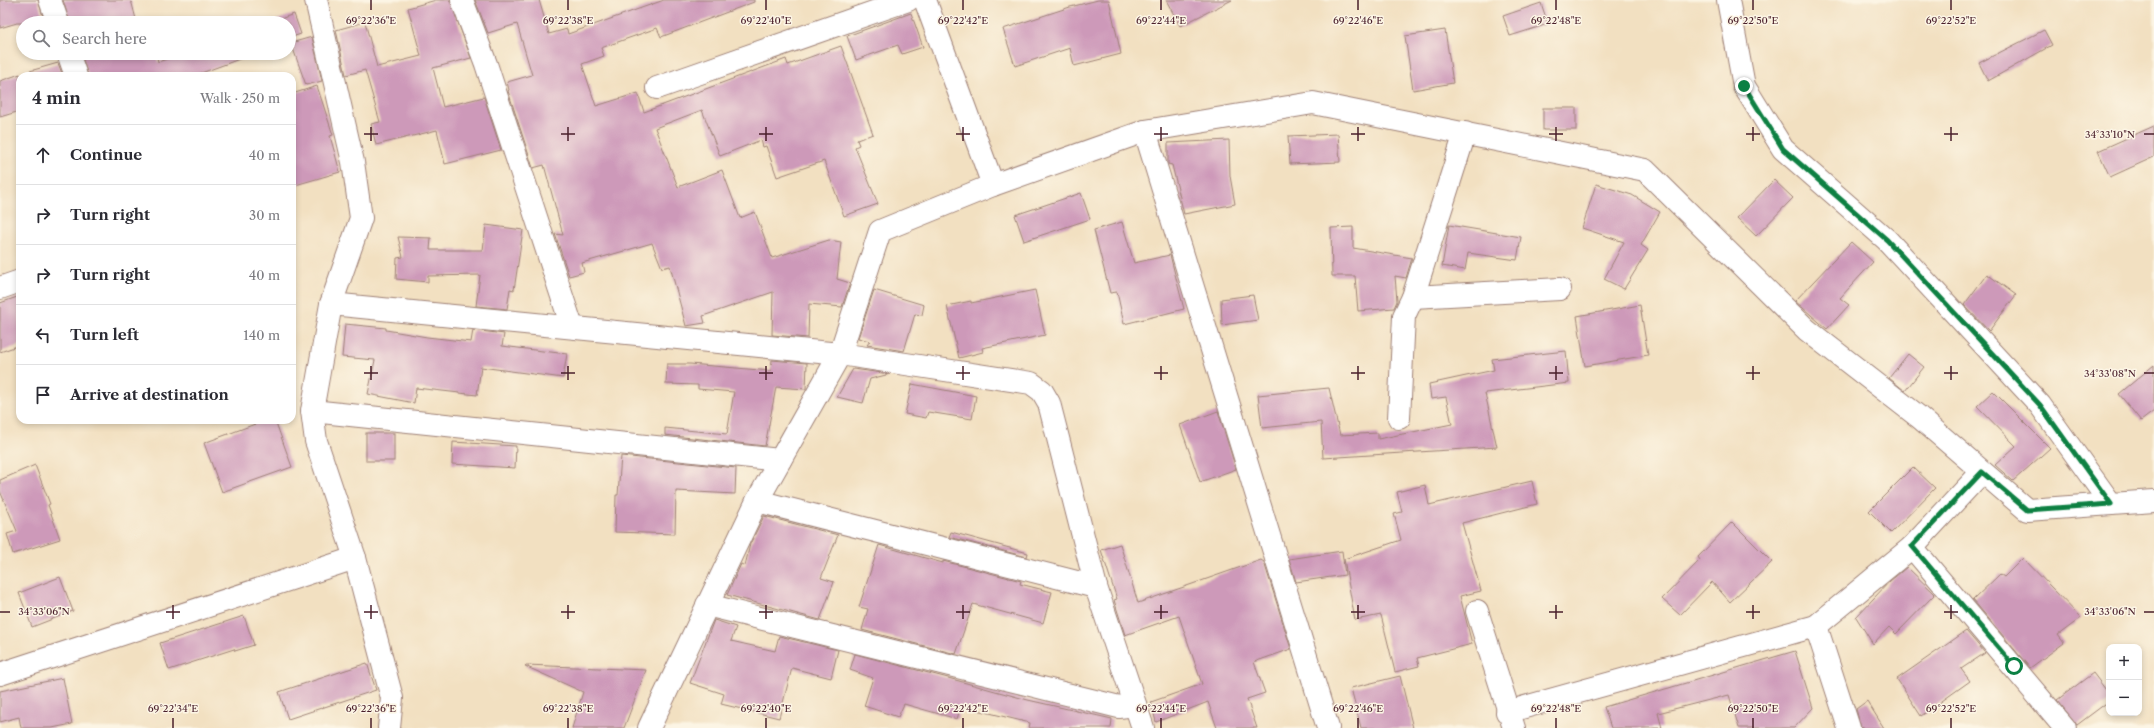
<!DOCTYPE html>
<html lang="en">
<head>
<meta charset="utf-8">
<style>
	:root { --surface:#fff; --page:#f7f7f7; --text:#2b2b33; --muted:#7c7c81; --line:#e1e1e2 }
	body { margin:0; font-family:"Libre Caslon Text",serif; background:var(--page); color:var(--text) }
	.controls { position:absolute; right:12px; bottom:12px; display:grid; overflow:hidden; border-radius:8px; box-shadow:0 2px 6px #0003 }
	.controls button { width:36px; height:36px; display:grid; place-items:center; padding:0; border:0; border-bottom:1px solid var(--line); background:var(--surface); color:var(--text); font:20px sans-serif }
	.stop { position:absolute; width:12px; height:12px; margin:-9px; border:3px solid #0b8043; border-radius:50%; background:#fff }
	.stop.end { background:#0b8043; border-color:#fff; box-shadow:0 1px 4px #0008 }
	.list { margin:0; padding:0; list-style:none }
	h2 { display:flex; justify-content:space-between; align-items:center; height:52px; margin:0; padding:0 16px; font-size:17px }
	h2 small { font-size:13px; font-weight:400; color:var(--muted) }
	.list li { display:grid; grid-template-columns:26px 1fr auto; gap:12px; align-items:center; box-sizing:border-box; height:60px; padding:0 16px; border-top:1px solid var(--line) }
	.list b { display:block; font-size:15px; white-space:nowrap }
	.list em { font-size:13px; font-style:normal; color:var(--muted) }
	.icon { flex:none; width:22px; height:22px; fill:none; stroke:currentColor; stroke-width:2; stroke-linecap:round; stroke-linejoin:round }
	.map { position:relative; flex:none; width:2154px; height:728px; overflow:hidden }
	.search { position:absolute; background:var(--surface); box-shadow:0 2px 6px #0003; left:16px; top:16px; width:280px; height:44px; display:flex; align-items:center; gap:10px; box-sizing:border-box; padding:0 14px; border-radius:22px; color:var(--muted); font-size:15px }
	.panel { position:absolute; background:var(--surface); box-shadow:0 2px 6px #0003; left:16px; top:72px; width:280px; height:352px; border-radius:12px }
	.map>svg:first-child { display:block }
</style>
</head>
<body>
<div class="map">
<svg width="2154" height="728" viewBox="0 0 2154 728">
	<rect width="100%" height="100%" fill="#fcf5e5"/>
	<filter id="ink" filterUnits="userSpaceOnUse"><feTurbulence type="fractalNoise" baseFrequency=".025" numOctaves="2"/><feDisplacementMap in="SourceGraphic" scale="8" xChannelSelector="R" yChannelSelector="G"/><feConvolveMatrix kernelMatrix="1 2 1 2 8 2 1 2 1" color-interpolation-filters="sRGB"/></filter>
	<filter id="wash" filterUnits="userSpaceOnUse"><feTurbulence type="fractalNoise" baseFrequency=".012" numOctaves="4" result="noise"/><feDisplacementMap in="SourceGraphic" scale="16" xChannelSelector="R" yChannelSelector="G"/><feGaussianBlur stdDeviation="0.9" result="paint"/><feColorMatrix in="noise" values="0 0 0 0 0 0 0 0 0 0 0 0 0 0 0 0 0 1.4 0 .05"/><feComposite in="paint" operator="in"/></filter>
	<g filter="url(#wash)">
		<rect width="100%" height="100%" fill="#f2e0c1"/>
		<g id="blocks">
			<g fill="#cd99b9">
				<path d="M 0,0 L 38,0 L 45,23 L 17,23 L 0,28 Z"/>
				<path d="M 63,0 L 131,0 L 137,23 L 70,23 Z"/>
				<path d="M 436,0 L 450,0 L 471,58 L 433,68 L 443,107 L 484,97 L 501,150 L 445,164 L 437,130 L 376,145 L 371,124 L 380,122 L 365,70 L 346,75 L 336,30 L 365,22 L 377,67 L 421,56 L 408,8 Z"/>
				<path d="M 475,0 L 539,0 L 549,34 L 567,29 L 568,34 L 664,0 L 754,0 L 754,2 L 661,37 L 657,28 L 601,48 L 604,56 L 582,64 L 596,106 L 638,93 L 644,112 L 786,59 L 788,65 L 841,46 L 873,134 L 857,140 L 859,145 L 855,147 L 878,204 L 844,216 L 824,161 L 777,177 L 766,146 L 763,147 L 761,140 L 720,156 L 702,110 L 655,128 L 678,187 L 722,170 L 740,218 L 755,212 L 772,258 L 829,240 L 841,242 L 837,279 L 850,283 L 842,307 L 809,304 L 808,338 L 772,335 L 773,292 L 703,316 L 705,323 L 686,326 L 670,266 L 662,268 L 652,243 L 582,263 L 584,272 L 569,276 L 555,234 L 563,235 L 544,165 L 533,168 L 508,91 L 509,90 L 507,82 L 532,75 L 517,24 L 488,33 Z"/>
				<path d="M 1098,0 L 1109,0 L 1121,54 L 1074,66 L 1070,48 L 1015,66 L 1003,29 L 1070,7 Z"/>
				<path d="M 1166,0 L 1232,0 L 1180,26 Z"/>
				<path d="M 1541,3 L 1548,24 L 1510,36 L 1503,16 Z"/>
				<path d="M 911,13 L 923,47 L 902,54 L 898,45 L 856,60 L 847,36 Z"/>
				<path d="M 294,14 L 301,34 L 289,38 L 289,23 L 269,23 Z"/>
				<path d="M 1445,30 L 1453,83 L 1413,90 L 1405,36 Z"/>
				<path d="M 2044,30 L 2052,45 L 1988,81 L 1979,63 Z"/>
				<path d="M 312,37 L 322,81 L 306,85 L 291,43 Z"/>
				<path d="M 81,53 L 156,53 L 158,62 L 184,53 L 247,53 L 244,54 L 245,57 L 193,76 L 88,76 Z"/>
				<path d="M 58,63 L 63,76 L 31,76 L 30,71 Z"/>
				<path d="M 20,74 L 20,111 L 0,117 L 0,81 Z"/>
				<path d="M 317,86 L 333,135 L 330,136 L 340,172 L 292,186 L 292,94 Z"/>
				<rect x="1543" y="108" width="33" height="22"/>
				<path d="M 2154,126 L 2154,157 L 2110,177 L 2098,151 Z"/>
				<path d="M 1338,134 L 1340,162 L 1290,164 L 1288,136 Z"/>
				<path d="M 1229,140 L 1230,176 L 1235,204 L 1184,214 L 1172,165 L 1168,164 L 1168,143 Z"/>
				<path d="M 1774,180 L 1793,198 L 1756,236 L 1737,218 Z"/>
				<path d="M 1596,184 L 1632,195 L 1660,212 L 1641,245 L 1648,250 L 1624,289 L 1604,279 L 1624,242 L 1582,228 Z"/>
				<path d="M 1081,193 L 1090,219 L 1024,241 L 1015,215 Z"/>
				<path d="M 1122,222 L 1134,263 L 1170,255 L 1184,309 L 1124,324 L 1117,292 L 1110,293 L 1094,230 Z"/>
				<path d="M 486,225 L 523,230 L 514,290 L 510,289 L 507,309 L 476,306 L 480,275 L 428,276 L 428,282 L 396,279 L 397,258 L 403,257 L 398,237 L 431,238 L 430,250 L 483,250 Z"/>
				<path d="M 1449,225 L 1521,237 L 1517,260 L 1468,253 L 1465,270 L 1442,266 Z"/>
				<path d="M 1353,227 L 1353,248 L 1412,258 L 1406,278 L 1395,276 L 1397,301 L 1394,308 L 1358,311 L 1355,276 L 1332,276 L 1331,228 Z"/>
				<path d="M 1851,242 L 1873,262 L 1840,298 L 1849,305 L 1827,329 L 1795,301 Z"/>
				<path d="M 1987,274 L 2016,295 L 1989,331 L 1964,305 Z"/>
				<path d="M 874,290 L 924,305 L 922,315 L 915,314 L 904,351 L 867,345 L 870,341 L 858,338 Z"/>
				<path d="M 1035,290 L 1045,335 L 982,348 L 983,352 L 959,358 L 947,306 L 971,301 L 971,303 Z"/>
				<path d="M 1253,295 L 1258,320 L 1222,325 L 1221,299 Z"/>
				<path d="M 20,296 L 20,345 L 0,352 L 0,303 Z"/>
				<path d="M 1640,305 L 1648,355 L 1585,366 L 1577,316 Z"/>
				<path d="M 345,324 L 386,328 L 386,330 L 427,337 L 471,342 L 473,330 L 504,334 L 502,346 L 567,354 L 563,378 L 481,367 L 477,395 L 416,388 L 414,403 L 368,394 L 375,360 L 342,357 Z"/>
				<path d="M 1566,351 L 1569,383 L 1485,393 L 1497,447 L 1323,458 L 1321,422 L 1262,428 L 1258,395 L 1329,388 L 1340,435 L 1378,433 L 1378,439 L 1452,424 L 1446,397 L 1431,399 L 1429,384 L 1494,370 L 1492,359 Z"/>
				<path d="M 1908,354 L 1924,367 L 1905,391 L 1889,378 Z"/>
				<path d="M 772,360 L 807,363 L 806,389 L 776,387 L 765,446 L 665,435 L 665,428 L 727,434 L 734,392 L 698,389 L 698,385 L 666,384 L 667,364 L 690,364 L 771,371 Z"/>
				<path d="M 2154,365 L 2154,411 L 2141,421 L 2119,394 Z"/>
				<path d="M 853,369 L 890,374 L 870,379 L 863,403 L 837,397 Z"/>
				<path d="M 912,384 L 976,396 L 972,419 L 928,412 L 926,418 L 905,414 Z"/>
				<path d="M 1993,391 L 2050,448 L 2013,481 L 1995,465 L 2016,446 L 1977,406 Z"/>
				<path d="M 1218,411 L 1236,469 L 1200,482 L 1180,425 Z"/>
				<path d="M 266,420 L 275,420 L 292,467 L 222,492 L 204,443 Z"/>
				<rect x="366" y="433" width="28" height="28"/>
				<path d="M 453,442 L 516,446 L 515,468 L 452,464 Z"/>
				<path d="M 621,456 L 736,468 L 735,494 L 676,491 L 675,534 L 615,532 L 616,495 L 618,495 Z"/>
				<path d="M 35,465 L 50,504 L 48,505 L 60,539 L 13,554 L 7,534 L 17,531 L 0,491 L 0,480 Z"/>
				<path d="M 1913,467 L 1935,488 L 1891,533 L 1869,511 Z"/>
				<path d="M 1532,481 L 1537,504 L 1462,523 L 1481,591 L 1460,596 L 1472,644 L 1417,658 L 1419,666 L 1395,672 L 1381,615 L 1355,620 L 1344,559 L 1401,540 L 1394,514 L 1402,512 L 1397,492 L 1425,485 L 1429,505 Z"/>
				<path d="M 764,516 L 838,535 L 821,578 L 834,582 L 820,620 L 727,595 L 741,564 L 745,566 L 750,544 Z"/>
				<path d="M 1732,522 L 1772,562 L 1730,602 L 1712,582 L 1680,615 L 1662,599 L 1700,560 L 1698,557 Z"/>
				<path d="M 951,532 L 1028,553 L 1027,557 L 949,537 Z"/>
				<path d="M 1120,544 L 1138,603 L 1261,560 L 1264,562 L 1291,649 L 1254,662 L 1265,693 L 1247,699 L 1257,728 L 1217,728 L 1208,702 L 1156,722 L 1151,702 L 1202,684 L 1179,616 L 1125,635 L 1114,600 L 1117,599 L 1101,550 Z"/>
				<path d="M 879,545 L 943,563 L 943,561 L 1021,581 L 1020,584 L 1052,592 L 1043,623 L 973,604 L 956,654 L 862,630 L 868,609 L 859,607 Z"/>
				<path d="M 1342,551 L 1345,575 L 1296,582 L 1289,559 Z"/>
				<path d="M 2023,558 L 2081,618 L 2058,635 L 2064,643 L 2030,668 L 1973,600 L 2000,574 L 2004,577 Z"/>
				<path d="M 1907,567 L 1935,594 L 1896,634 L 1889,627 L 1873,644 L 1856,617 L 1890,581 Z"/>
				<path d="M 60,577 L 73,611 L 32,627 L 19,593 Z"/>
				<path d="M 244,616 L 254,645 L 235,651 L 234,649 L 169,670 L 160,643 Z"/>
				<path d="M 714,620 L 736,627 L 731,641 L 775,651 L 779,636 L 838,650 L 831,678 L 792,668 L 779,718 L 721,704 L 724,694 L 690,683 Z"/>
				<path d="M 1966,631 L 1985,653 L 1961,669 L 1970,681 L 1921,716 L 1897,679 Z"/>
				<path d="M 1795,651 L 1813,708 L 1794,728 L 1739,728 L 1729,695 L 1658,713 L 1662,728 L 1611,728 L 1604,707 Z"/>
				<path d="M 855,654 L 948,678 L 1028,700 L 1112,719 L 1111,728 L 1029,728 L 1030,723 L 961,706 L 957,719 L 904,704 L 898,717 L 864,706 L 873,678 L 850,670 Z"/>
				<path d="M 367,663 L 376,690 L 288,719 L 279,692 Z"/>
				<path d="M 525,666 L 526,665 L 646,670 L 624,728 L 572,728 L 583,692 Z"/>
				<path d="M 2093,673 L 2109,694 L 2109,701 L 2077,725 L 2057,700 Z"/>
				<path d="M 1400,676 L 1413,728 L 1361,728 L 1351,688 Z"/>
				<path d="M 63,678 L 72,724 L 52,728 L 21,728 L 19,717 L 0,722 L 0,691 Z"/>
				<path d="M 1867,701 L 1884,728 L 1861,728 L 1856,709 Z"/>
			</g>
		</g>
	</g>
	<g filter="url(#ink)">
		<use href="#blocks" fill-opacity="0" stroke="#9e8076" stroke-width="1"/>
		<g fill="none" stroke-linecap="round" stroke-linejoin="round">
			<defs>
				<g id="minor">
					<path d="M 50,0 L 58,23"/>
					<path d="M 316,0 L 353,162 L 361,218 L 331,304 L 312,411 L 316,441 L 355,558 L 392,698 L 389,728"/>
					<path d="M 462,0 L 486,64 L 572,327"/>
					<path d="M 925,0 L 993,185"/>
					<path d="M 1728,0 L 1744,86 L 1783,149 L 1887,240 L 2040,405 L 2111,504"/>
					<path d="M 68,53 L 76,76"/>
					<path d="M 657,88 L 908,0"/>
					<path d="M 1145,131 L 1328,728"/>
					<path d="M 0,288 L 20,281"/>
					<path d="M 1413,297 L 1560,289"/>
					<path d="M 331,304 L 840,354 L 1031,383 L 1042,391 L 1049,403 L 1096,587 L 1143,728"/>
					<path d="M 312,411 L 780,460"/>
					<path d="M 1399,418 L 1404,316 L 1413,297 L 1465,133"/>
					<path d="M 757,501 L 1096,587"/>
					<path d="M 1912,547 L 2065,728"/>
					<path d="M 707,605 L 1119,707 L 1135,705"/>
					<path d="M 1477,611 L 1514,728"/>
					<path d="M 1816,626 L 1849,728"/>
					<path d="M 0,674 L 355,558"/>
					<path d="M 1507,712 L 1816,626 L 1912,547 L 1982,472"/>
					<path d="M 649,728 L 757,501 L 840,354 L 880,231 L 993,185 L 1145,131 L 1313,103 L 1645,170 L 1807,330 L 1919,417 L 2027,510 L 2154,501"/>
				</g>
			</defs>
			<use href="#minor" stroke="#9e8076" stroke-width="24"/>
			<use href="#minor" stroke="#fff" stroke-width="22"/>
		</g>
	</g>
	<g fill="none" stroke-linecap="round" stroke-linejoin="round" filter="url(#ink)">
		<path stroke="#0b8043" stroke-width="5" d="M 1744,86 L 1783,149 L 1887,240 L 2040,405 L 2111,504 L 2027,510 L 1982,472 L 1912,546 L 2014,666"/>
	</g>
	<path fill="none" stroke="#4a1f2b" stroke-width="1.5" d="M 371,0 L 371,10M 568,0 L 568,10M 766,0 L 766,10M 963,0 L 963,10M 1161,0 L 1161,10M 1358,0 L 1358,10M 1556,0 L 1556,10M 1753,0 L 1753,10M 1951,0 L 1951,10M 371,127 L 371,141M 568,127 L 568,141M 766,127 L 766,141M 963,127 L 963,141M 1161,127 L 1161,141M 1358,127 L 1358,141M 1556,127 L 1556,141M 1753,127 L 1753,141M 1951,127 L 1951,141M 364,134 L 378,134M 561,134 L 575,134M 759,134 L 773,134M 956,134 L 970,134M 1154,134 L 1168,134M 1351,134 L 1365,134M 1549,134 L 1563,134M 1746,134 L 1760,134M 1944,134 L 1958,134M 2144,134 L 2154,134M 371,366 L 371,380M 568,366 L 568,380M 766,366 L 766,380M 963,366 L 963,380M 1161,366 L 1161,380M 1358,366 L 1358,380M 1556,366 L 1556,380M 1753,366 L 1753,380M 1951,366 L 1951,380M 364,373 L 378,373M 561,373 L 575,373M 759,373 L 773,373M 956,373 L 970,373M 1154,373 L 1168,373M 1351,373 L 1365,373M 1549,373 L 1563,373M 1746,373 L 1760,373M 1944,373 L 1958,373M 2144,373 L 2154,373M 173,605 L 173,619M 371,605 L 371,619M 568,605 L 568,619M 766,605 L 766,619M 963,605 L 963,619M 1161,605 L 1161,619M 1358,605 L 1358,619M 1556,605 L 1556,619M 1753,605 L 1753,619M 1951,605 L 1951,619M 0,612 L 10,612M 166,612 L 180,612M 364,612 L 378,612M 561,612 L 575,612M 759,612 L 773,612M 956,612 L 970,612M 1154,612 L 1168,612M 1351,612 L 1365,612M 1549,612 L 1563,612M 1746,612 L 1760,612M 1944,612 L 1958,612M 2144,612 L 2154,612M 173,718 L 173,728M 371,718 L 371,728M 568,718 L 568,728M 766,718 L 766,728M 963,718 L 963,728M 1161,718 L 1161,728M 1358,718 L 1358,728M 1556,718 L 1556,728M 1753,718 L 1753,728M 1951,718 L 1951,728"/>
	<g font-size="10" text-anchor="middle" fill="#4a1f2b" stroke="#fcf5e5" stroke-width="3" stroke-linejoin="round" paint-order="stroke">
		<text x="371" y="24">69°22'36"E</text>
		<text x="568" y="24">69°22'38"E</text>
		<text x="766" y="24">69°22'40"E</text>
		<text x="963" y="24">69°22'42"E</text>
		<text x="1161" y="24">69°22'44"E</text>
		<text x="1358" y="24">69°22'46"E</text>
		<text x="1556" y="24">69°22'48"E</text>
		<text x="1753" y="24">69°22'50"E</text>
		<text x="1951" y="24">69°22'52"E</text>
		<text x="2110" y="138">34°33'10"N</text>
		<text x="2110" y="377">34°33'08"N</text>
		<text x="44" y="615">34°33'06"N</text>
		<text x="2110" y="615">34°33'06"N</text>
		<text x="173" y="712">69°22'34"E</text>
		<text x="371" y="712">69°22'36"E</text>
		<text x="568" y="712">69°22'38"E</text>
		<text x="766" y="712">69°22'40"E</text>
		<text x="963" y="712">69°22'42"E</text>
		<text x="1161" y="712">69°22'44"E</text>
		<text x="1358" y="712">69°22'46"E</text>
		<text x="1556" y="712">69°22'48"E</text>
		<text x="1753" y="712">69°22'50"E</text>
		<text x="1951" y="712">69°22'52"E</text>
	</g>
</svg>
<div class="controls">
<button>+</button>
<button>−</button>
</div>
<div class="stop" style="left:2014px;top:666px"></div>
<div class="stop end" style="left:1744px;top:86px"></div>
<div class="search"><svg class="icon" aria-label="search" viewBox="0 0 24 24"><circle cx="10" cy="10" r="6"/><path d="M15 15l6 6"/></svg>Search here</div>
<section class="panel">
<h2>4 min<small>Walk · 250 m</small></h2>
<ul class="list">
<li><svg class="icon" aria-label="ahead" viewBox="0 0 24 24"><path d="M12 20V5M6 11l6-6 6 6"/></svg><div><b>Continue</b></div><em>40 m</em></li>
<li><svg class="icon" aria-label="right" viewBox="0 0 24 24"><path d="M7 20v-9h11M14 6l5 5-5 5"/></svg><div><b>Turn right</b></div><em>30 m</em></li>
<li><svg class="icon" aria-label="right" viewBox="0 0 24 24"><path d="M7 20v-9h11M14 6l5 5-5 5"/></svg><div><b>Turn right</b></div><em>40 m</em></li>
<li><svg class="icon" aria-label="left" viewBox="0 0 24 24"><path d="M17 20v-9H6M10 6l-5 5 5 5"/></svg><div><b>Turn left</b></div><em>140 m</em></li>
<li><svg class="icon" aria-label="arrive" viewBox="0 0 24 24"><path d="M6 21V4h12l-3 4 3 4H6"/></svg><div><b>Arrive at destination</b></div></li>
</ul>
</section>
</div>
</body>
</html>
